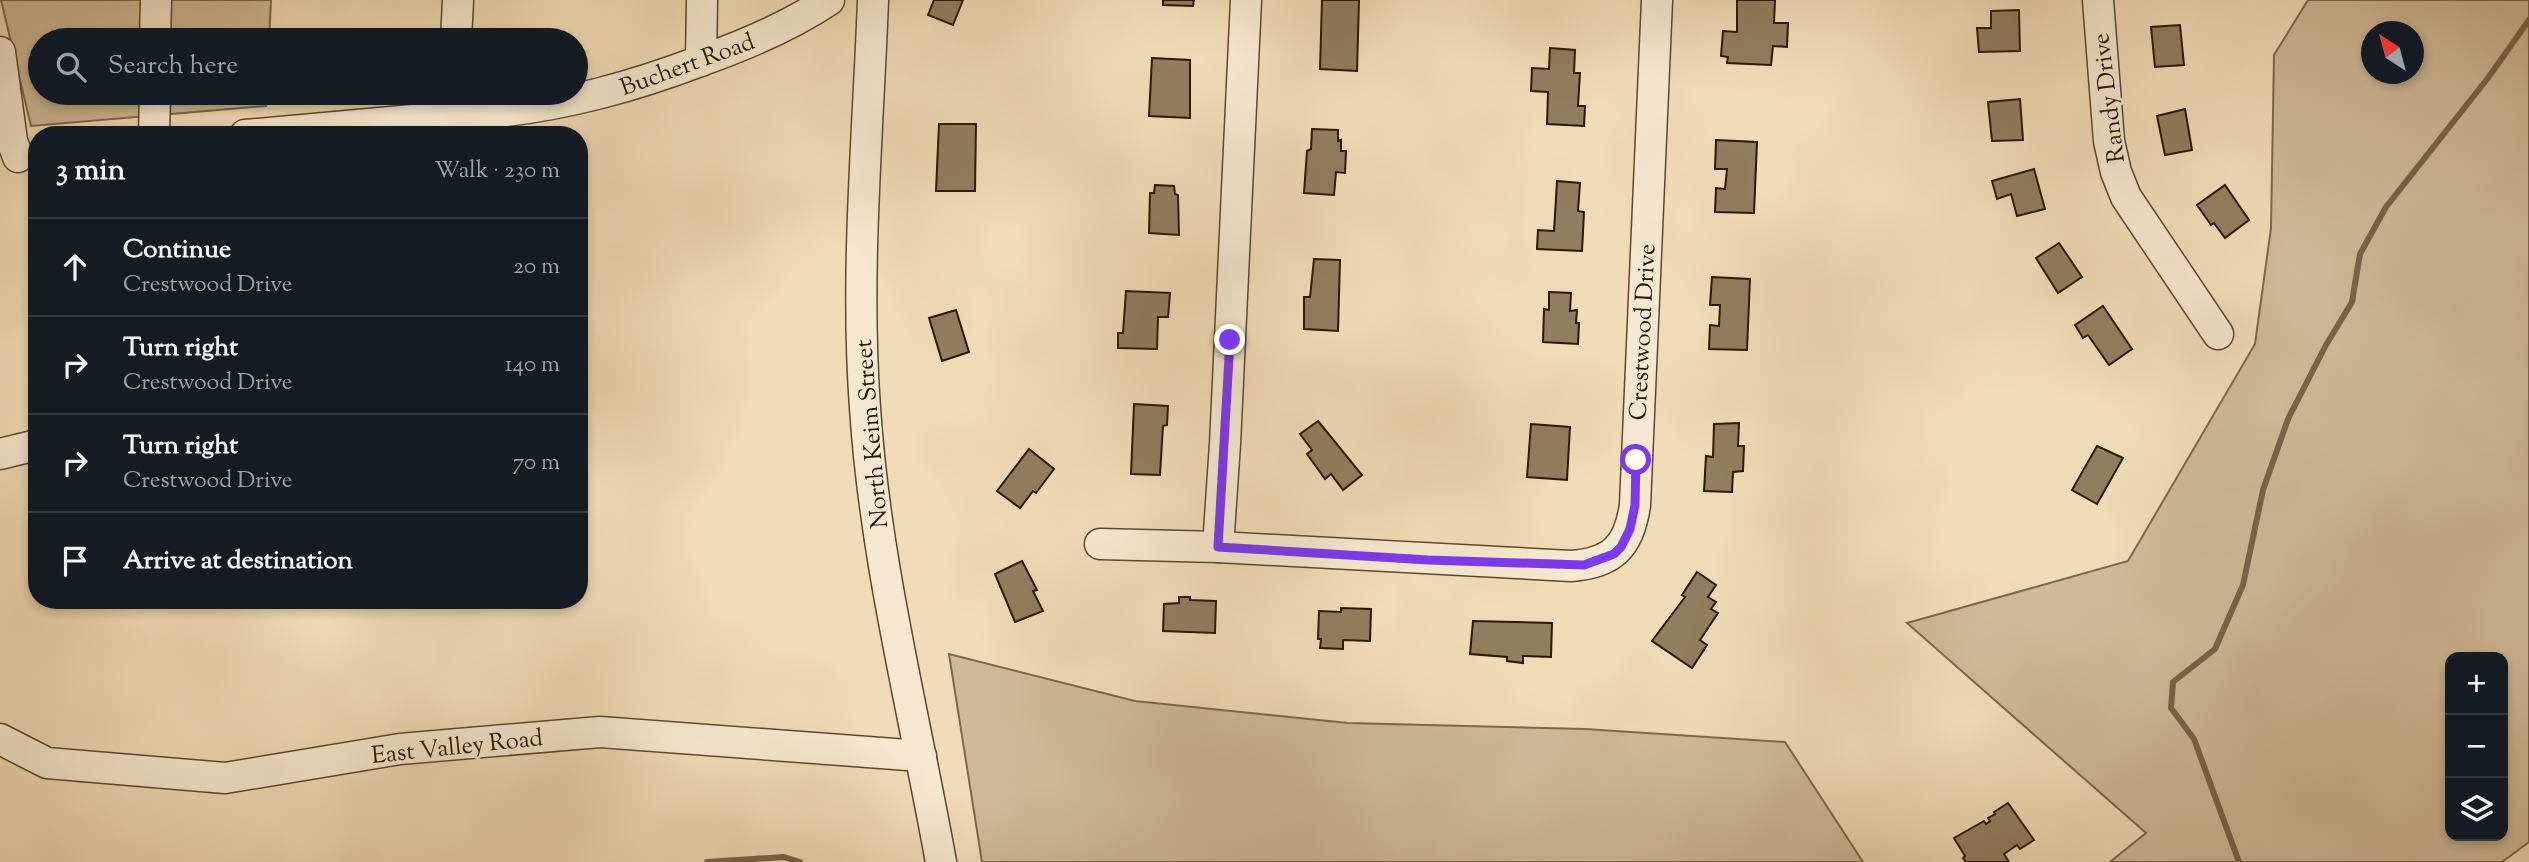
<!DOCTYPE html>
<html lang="en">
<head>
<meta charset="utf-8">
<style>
	:root { --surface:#171b24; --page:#20242c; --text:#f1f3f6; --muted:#9ea1a6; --line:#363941 }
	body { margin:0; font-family:"Sorts Mill Goudy",serif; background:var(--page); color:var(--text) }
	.controls { position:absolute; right:21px; bottom:21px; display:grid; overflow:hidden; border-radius:14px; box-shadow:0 4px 10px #0003 }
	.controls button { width:63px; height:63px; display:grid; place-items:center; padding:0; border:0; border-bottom:2px solid var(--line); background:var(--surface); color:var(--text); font:35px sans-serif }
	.compass { position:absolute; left:2361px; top:21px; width:63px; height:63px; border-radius:50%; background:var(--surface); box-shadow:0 4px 10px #0003; rotate:324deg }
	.stop { position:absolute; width:21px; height:21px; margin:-16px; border:5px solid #7c3aed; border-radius:50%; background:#fff }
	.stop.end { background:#7c3aed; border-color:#fff; box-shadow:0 2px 7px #0008 }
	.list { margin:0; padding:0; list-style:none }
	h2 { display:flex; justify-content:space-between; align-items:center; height:91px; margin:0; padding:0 28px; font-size:30px }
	h2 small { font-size:23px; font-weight:400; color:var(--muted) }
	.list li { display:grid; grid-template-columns:46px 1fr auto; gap:21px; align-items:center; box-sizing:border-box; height:98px; padding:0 28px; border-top:2px solid var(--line) }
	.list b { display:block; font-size:26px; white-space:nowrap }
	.list p { margin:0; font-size:23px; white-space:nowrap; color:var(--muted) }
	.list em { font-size:23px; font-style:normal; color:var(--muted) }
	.icon { flex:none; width:38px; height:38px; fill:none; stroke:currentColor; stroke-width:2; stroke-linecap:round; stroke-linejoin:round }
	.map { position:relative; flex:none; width:2529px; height:862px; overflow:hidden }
	.search { position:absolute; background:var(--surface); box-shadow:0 4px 10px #0003; left:28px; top:28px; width:560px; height:77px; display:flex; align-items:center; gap:18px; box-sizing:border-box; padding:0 24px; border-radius:38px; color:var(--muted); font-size:26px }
	.panel { position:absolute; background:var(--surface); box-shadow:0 4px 10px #0003; left:28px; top:126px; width:560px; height:483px; border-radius:28px }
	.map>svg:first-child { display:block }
</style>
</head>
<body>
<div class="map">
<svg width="2529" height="862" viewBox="0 0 2529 862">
	<rect width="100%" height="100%" fill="#f1dbb6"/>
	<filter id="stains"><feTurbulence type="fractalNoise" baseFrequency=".00286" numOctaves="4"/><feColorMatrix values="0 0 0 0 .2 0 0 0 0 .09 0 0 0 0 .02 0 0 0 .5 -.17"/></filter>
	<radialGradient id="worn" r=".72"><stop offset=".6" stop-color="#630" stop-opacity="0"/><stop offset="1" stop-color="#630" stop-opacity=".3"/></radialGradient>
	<g fill="#cfba97" stroke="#7c684c" stroke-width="2" fill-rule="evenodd">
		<path d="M 1,0 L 271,0 L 269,40 L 40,40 L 40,93 L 267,93 L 266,106 L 31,126 Z"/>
		<path d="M 2308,0 L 2529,0 L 2529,842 L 2502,862 L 2110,862 L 2146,833 L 1907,623 L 2128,561 L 2255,344 L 2271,228 L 2274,55 ZM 2372,32 L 2414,32 L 2414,74 L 2372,74 ZM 2450,657 L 2503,657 L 2503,836 L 2450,836 Z"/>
		<path d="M 949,654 L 1135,701 L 1348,723 L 1585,729 L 1785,742 L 1863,862 L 982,862 Z"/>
	</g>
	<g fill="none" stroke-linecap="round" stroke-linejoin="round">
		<g stroke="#796448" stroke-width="6">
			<path d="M 707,862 L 784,857 L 800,862"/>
			<path d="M 2239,862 L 2194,739 L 2171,708 L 2173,682 L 2215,649 L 2243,585 L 2263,490 L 2288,419 L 2326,345 L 2352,302 L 2360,254 L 2386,207 L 2488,78 L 2529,20"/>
		</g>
	</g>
	<g fill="#917d5f" stroke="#2a1700" stroke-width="2">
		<path d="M 934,0 L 963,0 L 953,25 L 928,15 Z"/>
		<path d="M 1163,0 L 1194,0 L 1193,6 L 1163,5 Z"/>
		<path d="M 1322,0 L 1359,0 L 1357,71 L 1320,69 Z"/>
		<path d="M 1737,0 L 1775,0 L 1774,23 L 1788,23 L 1787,47 L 1773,46 L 1771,65 L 1727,63 L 1728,57 L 1721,56 L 1723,31 L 1737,32 Z"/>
		<path d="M 2019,10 L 2020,51 L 1979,52 L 1977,28 L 1991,28 L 1991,11 Z"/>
		<path d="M 2180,25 L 2184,65 L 2155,67 L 2151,27 Z"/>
		<path d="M 1550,48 L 1575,50 L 1574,73 L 1580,73 L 1578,106 L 1585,106 L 1584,126 L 1547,124 L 1548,92 L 1531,91 L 1532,68 L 1549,69 Z"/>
		<path d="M 1152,58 L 1190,60 L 1190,118 L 1149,116 Z"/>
		<path d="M 2020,99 L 2023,140 L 1992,141 L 1988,102 Z"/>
		<path d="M 2185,109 L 2192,150 L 2165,155 L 2157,116 Z"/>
		<path d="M 939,124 L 976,124 L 975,191 L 936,191 Z"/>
		<path d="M 1312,129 L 1338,130 L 1338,141 L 1341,140 L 1341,151 L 1346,151 L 1345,173 L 1336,172 L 1334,195 L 1304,193 L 1307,151 L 1311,149 Z"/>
		<path d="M 1716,140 L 1757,142 L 1754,213 L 1715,212 L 1716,188 L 1725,189 L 1727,169 L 1715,169 Z"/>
		<path d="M 2034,169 L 2045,209 L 2017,216 L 2011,194 L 1997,199 L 1992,181 Z"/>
		<path d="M 1557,181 L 1580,183 L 1578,211 L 1584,212 L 1582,251 L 1537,249 L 1538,230 L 1554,231 Z"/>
		<path d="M 1155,185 L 1174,186 L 1175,194 L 1178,195 L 1179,235 L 1149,233 L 1150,193 L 1154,193 Z"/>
		<path d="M 2225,185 L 2249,220 L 2225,238 L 2214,223 L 2211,225 L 2197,205 Z"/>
		<path d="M 2059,243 L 2082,277 L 2058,293 L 2036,258 Z"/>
		<path d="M 1314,259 L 1340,260 L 1338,331 L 1304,329 L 1304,297 L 1310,297 Z"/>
		<path d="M 1712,277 L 1750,279 L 1747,350 L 1709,349 L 1710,325 L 1719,326 L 1720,305 L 1710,305 Z"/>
		<path d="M 1126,291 L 1170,293 L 1168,317 L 1158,317 L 1157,349 L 1118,348 L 1118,333 L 1123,333 Z"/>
		<path d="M 1549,292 L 1571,293 L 1570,311 L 1577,310 L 1576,323 L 1579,323 L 1578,344 L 1543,342 L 1544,309 L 1549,310 Z"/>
		<path d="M 2103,306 L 2132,349 L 2109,365 L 2088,335 L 2083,338 L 2075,325 Z"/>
		<path d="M 956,310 L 969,352 L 942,361 L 929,318 Z"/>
		<path d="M 1134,404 L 1168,406 L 1167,425 L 1163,426 L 1160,475 L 1131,474 Z"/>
		<path d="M 1318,421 L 1362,475 L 1343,490 L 1331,474 L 1325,479 L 1307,454 L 1312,450 L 1300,434 Z"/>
		<path d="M 1739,423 L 1738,446 L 1744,446 L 1743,471 L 1733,472 L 1732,492 L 1704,491 L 1706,456 L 1713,457 L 1714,424 Z"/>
		<path d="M 1531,424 L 1570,427 L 1567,480 L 1527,477 Z"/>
		<path d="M 2097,446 L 2123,458 L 2097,504 L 2072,490 Z"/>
		<path d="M 1029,449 L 1054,469 L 1036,493 L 1033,491 L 1020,508 L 997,491 Z"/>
		<path d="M 1022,561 L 1037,590 L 1033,591 L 1043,611 L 1015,622 L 995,574 Z"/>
		<path d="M 1697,572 L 1716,585 L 1708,597 L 1716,602 L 1711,609 L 1718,613 L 1700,640 L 1707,645 L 1692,668 L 1652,641 L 1685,597 L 1682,595 Z"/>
		<path d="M 1179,597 L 1190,597 L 1190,600 L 1216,601 L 1215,633 L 1163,631 L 1164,604 L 1179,603 Z"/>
		<path d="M 1341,608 L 1371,609 L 1370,641 L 1343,640 L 1343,649 L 1320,648 L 1321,639 L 1318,639 L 1319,611 L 1341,612 Z"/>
		<path d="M 1473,621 L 1552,623 L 1551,657 L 1523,656 L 1523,663 L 1507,661 L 1507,657 L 1470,654 Z"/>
		<path d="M 2008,803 L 2034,840 L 2020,849 L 2017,845 L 2004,854 L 2009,862 L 1966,862 L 1963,858 L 1965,856 L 1954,838 L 1984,821 L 1986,824 L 1990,821 L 1988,818 L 1995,814 L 1994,812 Z"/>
	</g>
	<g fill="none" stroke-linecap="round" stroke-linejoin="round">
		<defs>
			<g id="minor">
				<path d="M 873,0 C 868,135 855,272 865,408 C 875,561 914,712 941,862"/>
				<path d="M 2098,0 L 2109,141 L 2116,172 L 2126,197 L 2218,334"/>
				<path d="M 155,40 L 156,0"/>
				<path d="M 456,40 L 458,0"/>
				<path d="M 0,52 L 12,141 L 18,157"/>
				<path d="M 701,61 L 702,0"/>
				<path d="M 154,135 L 155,93"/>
				<path d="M 245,135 L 490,113 C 566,105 632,87 703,60 C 748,44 790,26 829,0"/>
				<path d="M 0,454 L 37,445"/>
				<path d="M 1100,544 L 1218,547 L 1571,566 C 1613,563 1629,546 1635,505 L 1657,0"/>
				<path d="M 1218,547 L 1225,444 L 1246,0"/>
				<path d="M 0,739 L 47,763 L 225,778 L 400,749 L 600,732 L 921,756"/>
			</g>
		</defs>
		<use href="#minor" stroke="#5c482e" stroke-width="33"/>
		<use href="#minor" stroke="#f6e8d0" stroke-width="30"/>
	</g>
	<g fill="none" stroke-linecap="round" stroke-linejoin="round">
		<path stroke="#7c3aed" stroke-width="9" d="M 1230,340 L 1218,547 L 1428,560 L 1584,565 L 1614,554 L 1621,547 L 1630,529 L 1635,505 L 1636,460"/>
	</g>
	<g text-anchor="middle" stroke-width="5" stroke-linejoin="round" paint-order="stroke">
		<g font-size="24" fill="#2a1700" stroke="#f6e8d0">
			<text transform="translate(687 64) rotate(-20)" y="8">Buchert Road</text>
			<text transform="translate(2108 98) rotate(-97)" y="8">Randy Drive</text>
			<text transform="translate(1642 332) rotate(-87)" y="8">Crestwood Drive</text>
			<text transform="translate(871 434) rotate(-95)" y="8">North Keim Street</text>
			<text transform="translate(457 746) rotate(-6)" y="8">East Valley Road</text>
		</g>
	</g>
	<rect width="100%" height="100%" filter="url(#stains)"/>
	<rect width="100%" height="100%" fill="url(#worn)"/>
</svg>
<div class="controls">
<button>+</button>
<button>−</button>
<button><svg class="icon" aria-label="layers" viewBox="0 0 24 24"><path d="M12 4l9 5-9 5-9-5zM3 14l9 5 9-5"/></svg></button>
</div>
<svg class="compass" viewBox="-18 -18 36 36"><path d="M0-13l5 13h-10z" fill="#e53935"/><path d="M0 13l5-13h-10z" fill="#9ea1a6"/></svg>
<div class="stop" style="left:1636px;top:460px"></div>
<div class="stop end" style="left:1230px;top:340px"></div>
<div class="search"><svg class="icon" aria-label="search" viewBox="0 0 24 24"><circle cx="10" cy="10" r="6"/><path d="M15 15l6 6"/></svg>Search here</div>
<section class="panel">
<h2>3 min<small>Walk · 230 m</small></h2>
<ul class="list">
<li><svg class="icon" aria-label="ahead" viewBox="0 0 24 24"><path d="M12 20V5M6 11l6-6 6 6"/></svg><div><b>Continue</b><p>Crestwood Drive</p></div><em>20 m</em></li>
<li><svg class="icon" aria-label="right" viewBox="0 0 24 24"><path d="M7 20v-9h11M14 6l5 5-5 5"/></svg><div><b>Turn right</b><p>Crestwood Drive</p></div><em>140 m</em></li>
<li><svg class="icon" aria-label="right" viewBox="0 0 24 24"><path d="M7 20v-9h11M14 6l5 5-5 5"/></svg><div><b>Turn right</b><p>Crestwood Drive</p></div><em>70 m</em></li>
<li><svg class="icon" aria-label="arrive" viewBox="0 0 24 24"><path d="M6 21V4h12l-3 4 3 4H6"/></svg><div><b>Arrive at destination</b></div></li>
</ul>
</section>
</div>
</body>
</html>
